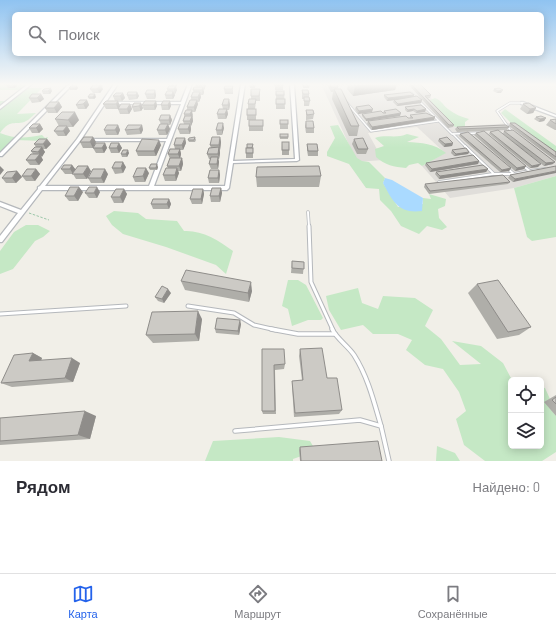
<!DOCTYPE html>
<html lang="ru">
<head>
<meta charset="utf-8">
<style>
	:root { --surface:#fff; --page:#f2f2f3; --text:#2b2b33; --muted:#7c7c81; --line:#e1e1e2; --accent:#2563eb }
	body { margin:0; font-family:Barlow,sans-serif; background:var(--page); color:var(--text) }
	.controls { position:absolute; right:12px; bottom:12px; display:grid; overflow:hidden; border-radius:6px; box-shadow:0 2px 10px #0003 }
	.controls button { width:36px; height:36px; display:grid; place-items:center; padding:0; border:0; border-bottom:1px solid var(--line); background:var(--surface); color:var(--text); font:20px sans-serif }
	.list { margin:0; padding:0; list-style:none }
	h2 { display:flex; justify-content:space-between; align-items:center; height:52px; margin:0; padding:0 16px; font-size:17px }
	h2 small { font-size:13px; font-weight:400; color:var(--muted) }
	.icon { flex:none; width:22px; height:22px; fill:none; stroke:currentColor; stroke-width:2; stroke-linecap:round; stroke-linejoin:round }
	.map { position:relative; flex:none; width:556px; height:461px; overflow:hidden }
	.search { position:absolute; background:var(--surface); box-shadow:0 2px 10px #0003; left:12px; right:12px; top:12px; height:44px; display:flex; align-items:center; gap:10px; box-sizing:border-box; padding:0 14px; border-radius:6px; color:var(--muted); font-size:15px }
	.sheet { height:112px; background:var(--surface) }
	nav { display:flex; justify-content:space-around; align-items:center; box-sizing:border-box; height:56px; border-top:1px solid var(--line); background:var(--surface); font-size:11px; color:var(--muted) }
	nav a { display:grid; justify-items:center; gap:2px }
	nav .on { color:var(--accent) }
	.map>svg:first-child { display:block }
</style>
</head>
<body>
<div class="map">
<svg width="556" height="461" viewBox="0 0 556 461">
	<rect width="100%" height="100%" fill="#f1efe8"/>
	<path fill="#e0deda" d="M 321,84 L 417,84 L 460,127 L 511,123 L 556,157 L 556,176 L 514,188 L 450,198 L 422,166 L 445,153 L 417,127 L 368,133 L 383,160 L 357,162 Z"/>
	<g fill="#c5e8c5">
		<path d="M 0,84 L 28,84 L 24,88 L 42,88 L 17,114 L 36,113 C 33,115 31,118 28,120 C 17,127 11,117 0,133 C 15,139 26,138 42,135 L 45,138 L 48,137 L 46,141 L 15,140 L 0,156 L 0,101 L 7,101 L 20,90 L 0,90 Z"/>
		<path d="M 435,98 C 441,100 443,105 448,109 C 455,114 461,117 469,119 L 465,122 L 465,127 L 455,127 L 428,101 Z"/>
		<path d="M 505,109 L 556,146 L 556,157 L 511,123 L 501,113 Z"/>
		<path d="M 338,125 L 357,158 L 362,161 L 369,162 L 385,178 L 383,183 L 398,207 L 423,204 L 423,198 L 431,199 L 429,194 L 446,199 L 445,206 L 438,209 L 439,218 L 447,227 L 442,230 L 427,226 L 419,234 L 401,226 L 391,211 L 380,200 L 379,189 L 366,188 L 349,164 L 327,156 L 327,152 L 335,138 L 330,126 Z"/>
		<path d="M 407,134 L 419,137 L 407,142 C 422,143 434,143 446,153 L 422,166 L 418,163 L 409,165 L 406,168 C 394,167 385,165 376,157 L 375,149 L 384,146 L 375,138 C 386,134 396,139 407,134 Z"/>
		<path d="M 556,176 L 556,237 L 532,241 L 527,237 L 514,188 Z"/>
		<path d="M 114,211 L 138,213 L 146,219 L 177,221 L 184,231 C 202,230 218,240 233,251 L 226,274 L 216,265 L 166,247 L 123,234 L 112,225 L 106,216 Z"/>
		<path d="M 26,225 L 38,225 L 50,231 L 43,237 L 35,241 L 13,269 L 0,274 L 0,251 L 14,232 Z"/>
		<path d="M 288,280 L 298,280 L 306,285 L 323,318 L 321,320 L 308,320 L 292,326 L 288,309 L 282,306 Z"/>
		<path d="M 358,288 L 362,303 L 378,309 L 383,296 L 415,298 L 433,310 L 425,326 L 441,339 L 460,365 L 481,364 L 452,341 L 481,346 L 503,363 L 512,380 L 511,380 L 511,446 L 541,446 L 541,387 L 545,388 L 550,399 L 545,402 L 556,416 L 556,452 L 542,461 L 485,461 L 464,445 L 456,419 L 466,411 L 459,392 L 443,369 L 425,365 L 406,350 L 412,340 L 398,334 L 373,334 L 363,325 L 341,330 L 329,310 L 326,296 Z"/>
		<path d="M 279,437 L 310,441 L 316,451 L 293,459 L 293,461 L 205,461 L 213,441 Z"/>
		<path d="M 437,446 L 455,453 L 460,461 L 436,461 Z"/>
	</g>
	<path fill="#aadaff" d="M 385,178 L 392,180 L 423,198 L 422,211 C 399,214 393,202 383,183 Z"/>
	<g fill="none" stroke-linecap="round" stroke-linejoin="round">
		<defs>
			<g id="service-far3">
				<path d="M 411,93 L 452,134 L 478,133"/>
				<path d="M 347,103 L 371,131 L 438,121"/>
				<path d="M 511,131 L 497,111 L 510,103 L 522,103"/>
				<path d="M 453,134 L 466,147"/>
			</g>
			<g id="service-far2">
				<path d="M 465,146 L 494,174 L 514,174"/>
				<path d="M 523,166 L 530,171 L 545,169"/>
				<path d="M 508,169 L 514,174 L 530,171"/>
				<path d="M 439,182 L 493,174"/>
				<path d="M 308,212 L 309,227"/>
			</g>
			<g id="service-far1">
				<path d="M 309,226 L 311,282 L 333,330"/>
				<path d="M 188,306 L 234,313 L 254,325 L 276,330"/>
				<path d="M 0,314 L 126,306"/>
			</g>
			<g id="service">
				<path d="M 271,329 L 298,334 L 335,334"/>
				<path d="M 332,329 C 337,339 348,346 354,355 C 368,377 374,402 381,426"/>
				<path d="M 235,431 L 360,420 L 381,426 L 389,461"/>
			</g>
			<g id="minor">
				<path d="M 28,84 L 32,84 L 0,109 L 0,106 Z"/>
				<path d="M 69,84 L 73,84 L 2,156 L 0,156 L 0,153 Z"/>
				<path d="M 114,84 L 118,84 L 80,141 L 45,186 L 149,186 L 166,141 L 89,141 L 87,140 L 89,139 L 167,139 L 181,104 L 111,104 L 109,103 L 111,102 L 181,102 L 188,84 L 192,84 L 154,186 L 225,186 L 241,84 L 245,84 L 233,161 L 295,159 L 290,84 L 294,84 L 299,160 L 297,161 L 233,163 L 229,188 L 227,190 L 42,190 L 2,242 L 0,242 L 0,236 L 18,213 L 0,206 L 0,202 L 21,210 L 38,189 L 38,187 L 40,186 L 77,139 Z"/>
				<path d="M 521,102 L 523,102 L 556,115 L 556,117 L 521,104 Z"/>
			</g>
		</defs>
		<use href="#service-far3" stroke="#b5b8bc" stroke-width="3"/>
		<use href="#service-far2" stroke="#b5b8bc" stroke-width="3.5"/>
		<use href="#service-far1" stroke="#b5b8bc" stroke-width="5"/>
		<use href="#service" stroke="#b5b8bc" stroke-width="5.5"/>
		<use href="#minor" stroke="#b5b8bc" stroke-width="2.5"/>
		<path stroke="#9cc7a9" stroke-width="1" stroke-dasharray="2.5 1.5" stroke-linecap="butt" d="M 29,213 L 49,220"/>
		<use href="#service-far3" stroke="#fff" stroke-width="1.5"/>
		<use href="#service-far2" stroke="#fff" stroke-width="2"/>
		<use href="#service-far1" stroke="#fff" stroke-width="3"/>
		<use href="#service" stroke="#fff" stroke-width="3.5"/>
		<use href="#minor" fill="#fff" fill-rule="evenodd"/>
	</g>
	<g fill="#afaea9">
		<path d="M 93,84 L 102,84 L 103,85 L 102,87 L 103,89 L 100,93 L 93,93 L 90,89 L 93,85 Z"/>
		<path d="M 168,84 L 177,84 L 176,87 L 177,90 L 175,94 L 174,94 L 175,95 L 173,99 L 166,99 L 165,95 L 168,91 L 167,89 L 169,86 Z"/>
		<rect x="275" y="84" width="8" height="6"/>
		<path d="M 303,84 L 309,86 L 309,88 L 303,88 Z"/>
		<path d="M 327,84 L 337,84 L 338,87 L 338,89 L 359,126 L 357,136 L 349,136 L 332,99 L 333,92 L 331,92 Z"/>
		<path d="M 347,84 L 397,84 L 395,90 L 353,96 L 347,89 L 348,84 Z"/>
		<path d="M 408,84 L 420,84 L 431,95 L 430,98 L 428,98 L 454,125 L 453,127 L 448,128 Z"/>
		<path d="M 6,85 L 17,86 L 14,88 L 8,88 Z"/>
		<path d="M 196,85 L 206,85 L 204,90 L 203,90 L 204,92 L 203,95 L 200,95 L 201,97 L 199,102 L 197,102 L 198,104 L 195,112 L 192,112 L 193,115 L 192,117 L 193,121 L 191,126 L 191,129 L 190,134 L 180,134 L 178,129 L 184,124 L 183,121 L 184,117 L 184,114 L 187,110 L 187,107 L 191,100 L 191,97 L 194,92 L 193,90 L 196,87 Z"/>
		<path d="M 77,86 L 78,88 L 76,90 L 70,90 L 69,88 Z"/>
		<path d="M 233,86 L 233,94 L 225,94 L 224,89 Z"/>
		<rect x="250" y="86" width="5" height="2"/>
		<path d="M 494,89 L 501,93 L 497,93 L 493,91 Z"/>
		<path d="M 155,90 L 156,95 L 155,99 L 147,99 L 145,94 Z"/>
		<path d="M 302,90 L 309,94 L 309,97 L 310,101 L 309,106 L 304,106 L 304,99 L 302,99 Z"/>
		<path d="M 42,91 L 52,91 L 50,94 L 43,94 Z"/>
		<path d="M 276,91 L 284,91 L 285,109 L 276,109 Z"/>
		<path d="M 137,92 L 139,96 L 137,99 L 129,100 L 127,95 Z"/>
		<path d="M 123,93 L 125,98 L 122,101 L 115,101 L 113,96 Z"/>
		<path d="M 41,94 L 44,99 L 40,102 L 32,103 L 29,98 Z"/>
		<path d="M 260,94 L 260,101 L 256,101 L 255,109 L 256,109 L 256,120 L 263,120 L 263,131 L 249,131 L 249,120 L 247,120 L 247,115 L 248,109 L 248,104 L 251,99 L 251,96 Z"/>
		<path d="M 384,95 L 414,95 L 413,97 L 422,100 L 421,103 L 397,106 L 393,102 L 394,100 L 387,101 L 384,97 Z"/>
		<path d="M 88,97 L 96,97 L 94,99 L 89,99 Z"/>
		<path d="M 87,100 L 89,105 L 86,109 L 78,109 L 76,105 Z"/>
		<path d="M 106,101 L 120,106 L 130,104 L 132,109 L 129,114 L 120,114 L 118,109 L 106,109 L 103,104 Z"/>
		<path d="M 156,101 L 157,106 L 155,110 L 144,110 L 142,105 Z"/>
		<path d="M 170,101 L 171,106 L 169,110 L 162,110 L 161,105 Z"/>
		<path d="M 59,102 L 62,107 L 57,113 L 48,113 L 45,108 Z"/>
		<path d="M 134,103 L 143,108 L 141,111 L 134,112 L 132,107 Z"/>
		<path d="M 230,104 L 229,110 L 227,110 L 228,114 L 226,119 L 218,119 L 217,114 L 223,109 L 222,105 Z"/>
		<path d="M 523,104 L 536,108 L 533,113 L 527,114 L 520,109 Z"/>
		<path d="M 356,107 L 372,112 L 358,114 L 355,109 Z"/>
		<path d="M 405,107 L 426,109 L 425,112 L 416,113 L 413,111 L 407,112 L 405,110 Z"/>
		<path d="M 306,110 L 314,114 L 313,119 L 306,120 Z"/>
		<path d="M 384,111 L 400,116 L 366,121 L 362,116 L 362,114 L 383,113 Z"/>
		<path d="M 170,115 L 172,120 L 170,125 L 168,125 L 170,129 L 167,135 L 159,135 L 157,130 L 161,124 L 159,120 Z"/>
		<path d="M 410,115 L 435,117 L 434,120 L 372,130 L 367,124 L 368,121 L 410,118 Z"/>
		<path d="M 536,117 L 546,118 L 544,121 L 539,122 L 534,119 Z"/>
		<path d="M 55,119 L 79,120 L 73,127 L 68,127 L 70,131 L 66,136 L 58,136 L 54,131 L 59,126 Z"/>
		<path d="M 556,119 L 556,130 L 555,130 L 546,125 L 550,120 Z"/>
		<rect x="280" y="120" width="8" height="9"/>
		<path d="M 306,121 L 314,128 L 314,133 L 306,133 L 305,126 Z"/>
		<path d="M 510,123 L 556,152 L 556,161 L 509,126 Z"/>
		<path d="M 40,124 L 43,129 L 39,133 L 32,133 L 29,128 Z"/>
		<path d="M 118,125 L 120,130 L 118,135 L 106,135 L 104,130 Z"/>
		<path d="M 142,125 L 143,130 L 141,134 L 127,135 L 125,130 Z"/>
		<path d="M 457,127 L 509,127 L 507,130 L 457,132 L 455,129 Z"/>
		<path d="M 224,128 L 222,135 L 217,135 L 216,130 Z"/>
		<path d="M 504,131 L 553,164 L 544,166 L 503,134 Z"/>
		<path d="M 490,132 L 538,167 L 530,168 L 489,134 Z"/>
		<path d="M 476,133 L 526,166 L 524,169 L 515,171 L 474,135 Z"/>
		<rect x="280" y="134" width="8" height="5"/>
		<path d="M 460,134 L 511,168 L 509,171 L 500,172 L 459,136 Z"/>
		<path d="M 93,137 L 96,142 L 93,148 L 83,148 L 80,142 Z"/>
		<path d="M 195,137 L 196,140 L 195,142 L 189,142 L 188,140 Z"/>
		<path d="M 220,137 L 221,142 L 220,150 L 220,153 L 219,159 L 218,159 L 219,162 L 218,169 L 211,169 L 209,164 L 210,159 L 209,159 L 207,154 L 211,148 L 210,145 Z"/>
		<path d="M 185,138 L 186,143 L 183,150 L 180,150 L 181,154 L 180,158 L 182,158 L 183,164 L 181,171 L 178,171 L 179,173 L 176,181 L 165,181 L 163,175 L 168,168 L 167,166 L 170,159 L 168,154 L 175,149 L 174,145 Z"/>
		<path d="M 47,139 L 51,144 L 46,149 L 43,149 L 45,152 L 41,157 L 43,160 L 39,165 L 30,165 L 26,160 L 33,154 L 31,151 L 36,147 L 34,144 Z"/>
		<path d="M 354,139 L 368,149 L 366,154 L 357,154 L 352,144 Z"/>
		<path d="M 439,139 L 453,143 L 452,146 L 444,147 L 438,141 Z"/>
		<path d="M 282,142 L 289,150 L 289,155 L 282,155 Z"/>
		<path d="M 105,143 L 107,148 L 104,153 L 96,153 L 93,148 Z"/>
		<path d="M 119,143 L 122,148 L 119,153 L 111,153 L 109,148 Z"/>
		<path d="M 307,144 L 318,151 L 318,156 L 308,156 L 307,150 Z"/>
		<path d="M 161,145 L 156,156 L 138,156 L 136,151 Z"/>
		<path d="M 253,148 L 253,158 L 246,158 L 246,153 Z"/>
		<path d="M 452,150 L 469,152 L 468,154 L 454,156 L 451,153 Z"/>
		<path d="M 129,153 L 127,157 L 122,157 L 121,154 Z"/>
		<path d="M 479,161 L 478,164 L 430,172 L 425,165 L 426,163 Z"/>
		<path d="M 72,165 L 75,169 L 91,171 L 87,179 L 76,179 L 73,174 L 65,174 L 61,169 Z"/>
		<path d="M 556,166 L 513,182 L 508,178 L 510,175 Z"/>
		<path d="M 126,167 L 123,173 L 115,174 L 112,168 Z"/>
		<path d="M 158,167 L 157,170 L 150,170 L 149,168 Z"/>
		<path d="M 36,169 L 40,174 L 35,181 L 26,181 L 22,176 Z"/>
		<path d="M 488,169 L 486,172 L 439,179 L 435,174 L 436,172 Z"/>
		<path d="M 219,170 L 220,175 L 219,183 L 209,183 L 208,178 Z"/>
		<path d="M 17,171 L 22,177 L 16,183 L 6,183 L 2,178 Z"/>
		<path d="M 149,173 L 145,182 L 135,182 L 133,177 Z"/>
		<path d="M 108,174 L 104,183 L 91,183 L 88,178 Z"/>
		<path d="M 321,176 L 319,187 L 257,187 L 256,177 Z"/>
		<path d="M 510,182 L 508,184 L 429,194 L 424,187 L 425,184 Z"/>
		<path d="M 221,188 L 222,193 L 220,202 L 211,202 L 210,196 Z"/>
		<path d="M 124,189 L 127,194 L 123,203 L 114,203 L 111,197 Z"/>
		<path d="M 203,189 L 204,194 L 202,204 L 192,204 L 190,199 Z"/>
		<path d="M 83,192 L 78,201 L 69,201 L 65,196 Z"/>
		<path d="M 100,192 L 97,198 L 89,198 L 85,193 Z"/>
		<path d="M 169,199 L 171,204 L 169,209 L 153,209 L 151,204 Z"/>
		<path d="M 292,261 L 304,262 L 303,274 L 291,273 Z"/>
		<path d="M 181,281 L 252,291 L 249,302 L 185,290 Z"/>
		<path d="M 477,284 L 531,327 L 519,335 L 497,339 L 468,293 Z"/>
		<path d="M 171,293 L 164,303 L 158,301 L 155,297 Z"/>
		<path d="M 202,319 L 199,341 L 153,343 L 146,335 Z"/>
		<path d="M 241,324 L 239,335 L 216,333 L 215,329 Z"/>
		<path d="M 262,349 L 285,364 L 284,369 L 275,370 L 276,414 L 263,414 L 262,411 Z"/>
		<path d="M 300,349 L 327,378 L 342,410 L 339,414 L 294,417 L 292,386 L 292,381 L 302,380 L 299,356 Z"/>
		<path d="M 33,353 L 42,358 L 41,360 L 80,363 L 73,382 L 12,387 L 1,383 Z"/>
		<path d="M 556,395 L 556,416 L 544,402 Z"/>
		<path d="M 96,416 L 90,439 L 0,445 L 0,418 Z"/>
		<path d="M 300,447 L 382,461 L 300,461 L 299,450 Z"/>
	</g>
	<g fill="#8f8d8a">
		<path d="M 14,84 L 16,84 L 17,86 L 14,88 L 13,85 Z"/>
		<path d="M 99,84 L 102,84 L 103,85 L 102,87 L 103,89 L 100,93 L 97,89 L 100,86 Z"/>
		<path d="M 175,84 L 177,84 L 177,85 L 176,87 L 177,90 L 175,94 L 174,89 L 175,86 Z"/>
		<path d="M 204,84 L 206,84 L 206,85 L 204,90 Z"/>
		<path d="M 374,84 L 397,84 L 395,90 L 353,96 L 355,86 Z"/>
		<path d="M 77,86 L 78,88 L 76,90 L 75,88 Z"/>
		<path d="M 203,87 L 204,92 L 203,95 L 202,90 Z"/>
		<path d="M 51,88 L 52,91 L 50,94 L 48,91 Z"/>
		<path d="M 155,90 L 156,95 L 155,99 L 154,94 Z"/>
		<path d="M 503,90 L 501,93 L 497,93 L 498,91 Z"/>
		<path d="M 173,91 L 175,95 L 173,99 L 172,95 Z"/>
		<path d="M 137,92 L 139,96 L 137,99 L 136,95 Z"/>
		<path d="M 200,92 L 201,97 L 199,102 L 198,97 Z"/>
		<path d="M 123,93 L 125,98 L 122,101 L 120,96 Z"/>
		<path d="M 41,94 L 44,99 L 40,102 L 37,98 Z"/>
		<path d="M 95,94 L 96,97 L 94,99 L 93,97 Z"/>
		<path d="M 414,95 L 413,98 L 387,101 L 388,98 Z"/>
		<path d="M 229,99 L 230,104 L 229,110 L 228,105 Z"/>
		<path d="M 87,100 L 89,105 L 86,109 L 83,104 Z"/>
		<path d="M 197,100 L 198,104 L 195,112 L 194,107 Z"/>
		<path d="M 422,100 L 421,103 L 397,106 L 398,104 Z"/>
		<path d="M 118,101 L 120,106 L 118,109 L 116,104 Z"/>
		<path d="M 156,101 L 157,106 L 155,110 L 154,105 Z"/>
		<path d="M 170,101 L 171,106 L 169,110 L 168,105 Z"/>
		<path d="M 59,102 L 62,107 L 57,113 L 54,108 Z"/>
		<path d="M 141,103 L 143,108 L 141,111 L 139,106 Z"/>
		<path d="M 130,104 L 132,109 L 129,114 L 127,109 Z"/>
		<path d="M 536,108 L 533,113 L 527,114 L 530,109 Z"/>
		<path d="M 227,109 L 228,114 L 226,119 L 225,114 Z"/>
		<path d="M 373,109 L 372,112 L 358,114 L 359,111 Z"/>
		<path d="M 414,109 L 413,111 L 407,112 L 408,110 Z"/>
		<path d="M 426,109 L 425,112 L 416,113 L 417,111 Z"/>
		<path d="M 192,110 L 193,121 L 191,126 L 190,121 L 191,118 L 190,114 Z"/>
		<path d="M 75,112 L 79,120 L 73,127 L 68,120 Z"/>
		<path d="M 401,113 L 400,116 L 366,121 L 366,119 Z"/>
		<path d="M 170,115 L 172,120 L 170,125 L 169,120 Z"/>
		<path d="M 435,117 L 434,120 L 372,130 L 372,127 Z"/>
		<path d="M 546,118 L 544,121 L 539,122 L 540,119 Z"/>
		<path d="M 223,123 L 224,128 L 222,135 L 222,130 Z"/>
		<path d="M 40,124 L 43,129 L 39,133 L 36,128 Z"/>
		<path d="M 168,124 L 170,129 L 167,135 L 165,130 Z"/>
		<path d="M 190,124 L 191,129 L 190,134 L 188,129 Z"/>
		<path d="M 118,125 L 120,130 L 118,135 L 115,130 Z"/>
		<path d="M 142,125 L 143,130 L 141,134 L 139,129 Z"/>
		<path d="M 67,126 L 70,131 L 66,136 L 63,131 Z"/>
		<path d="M 93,137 L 96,142 L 93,148 L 90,142 Z"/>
		<path d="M 220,137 L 221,142 L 220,150 L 219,145 Z"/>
		<path d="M 185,138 L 186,143 L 183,150 L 182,145 Z"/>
		<path d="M 47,139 L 51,144 L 46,149 L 43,144 Z"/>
		<path d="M 159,140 L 161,145 L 156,156 L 154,151 Z"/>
		<path d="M 105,143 L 107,148 L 104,153 L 102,148 Z"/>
		<path d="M 119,143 L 122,148 L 119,153 L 117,148 Z"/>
		<path d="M 453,143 L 452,146 L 444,147 L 445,144 Z"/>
		<path d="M 42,147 L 45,152 L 42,157 L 38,152 Z"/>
		<path d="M 219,147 L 220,153 L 219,159 L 218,154 Z"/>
		<path d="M 180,149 L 181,154 L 180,159 L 178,154 Z"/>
		<path d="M 128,150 L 129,153 L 127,157 L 126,154 Z"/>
		<path d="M 469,152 L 468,154 L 454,156 L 456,154 Z"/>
		<path d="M 40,154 L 43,160 L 39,165 L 35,160 Z"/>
		<path d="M 218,157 L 219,162 L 218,169 L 217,164 Z"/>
		<path d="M 182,158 L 183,164 L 181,171 L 179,166 Z"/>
		<path d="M 479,161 L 478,164 L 430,172 L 432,169 Z"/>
		<path d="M 123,162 L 126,167 L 123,173 L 121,168 Z"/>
		<path d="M 555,162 L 553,164 L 544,166 L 546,163 Z"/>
		<path d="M 157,164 L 158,167 L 157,170 L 156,168 Z"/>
		<path d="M 541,164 L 538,167 L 530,168 L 532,166 Z"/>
		<path d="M 72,165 L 76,170 L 73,174 L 70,169 Z"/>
		<path d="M 0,166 L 4,170 L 0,175 Z"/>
		<path d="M 88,166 L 91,171 L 87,179 L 83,174 Z"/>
		<path d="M 526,166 L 524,169 L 515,171 L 517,168 Z"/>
		<path d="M 146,168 L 149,173 L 145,182 L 143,176 Z"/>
		<path d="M 177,168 L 179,173 L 176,181 L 175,175 Z"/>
		<path d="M 511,168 L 509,171 L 500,172 L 502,170 Z"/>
		<path d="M 36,169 L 40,174 L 35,181 L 31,176 Z"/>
		<path d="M 105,169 L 108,174 L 104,183 L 101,178 Z"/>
		<path d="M 488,169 L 486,172 L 439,179 L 440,176 Z"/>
		<path d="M 219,170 L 220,175 L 219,183 L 218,178 Z"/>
		<path d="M 17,171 L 22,177 L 16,183 L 12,178 Z"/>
		<path d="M 556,171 L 556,173 L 513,182 L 515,179 Z"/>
		<path d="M 79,187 L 83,192 L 78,201 L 74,196 Z"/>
		<path d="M 97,187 L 100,192 L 97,198 L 94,193 Z"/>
		<path d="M 221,188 L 222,193 L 220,202 L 219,196 Z"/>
		<path d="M 124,189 L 127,194 L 123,203 L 120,197 Z"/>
		<path d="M 203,189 L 204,194 L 202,204 L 201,199 Z"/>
		<path d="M 169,199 L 171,204 L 169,209 L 167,204 Z"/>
		<path d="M 251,282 L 252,291 L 249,302 L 248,293 Z"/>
		<path d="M 168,289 L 171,293 L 164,303 L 162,299 Z"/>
		<path d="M 198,311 L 202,319 L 199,341 L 195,334 Z"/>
		<path d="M 240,320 L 241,324 L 239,335 L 238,331 Z"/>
		<path d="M 33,353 L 42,358 L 39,366 L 29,361 Z"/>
		<path d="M 72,358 L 80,363 L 73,382 L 65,378 Z"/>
		<path d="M 85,411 L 96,416 L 90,439 L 78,435 Z"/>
	</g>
	<g fill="#cccac5" stroke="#8f8d8a">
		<path d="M 8,84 L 14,84 L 13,85 L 6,85 Z"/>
		<path d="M 94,84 L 101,84 L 97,89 L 90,89 Z"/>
		<rect x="196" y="84" width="8" height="1"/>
		<rect x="250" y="84" width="5" height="2"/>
		<rect x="275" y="84" width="8" height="1"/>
		<rect x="303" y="84" width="6" height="2"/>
		<path d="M 330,84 L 337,84 L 338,87 L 331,87 Z"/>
		<path d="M 353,84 L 374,84 L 355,86 Z"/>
		<path d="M 411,84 L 420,84 L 431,95 L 425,96 L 454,125 L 449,125 Z"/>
		<path d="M 71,86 L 77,86 L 75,88 L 69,88 Z"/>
		<path d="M 169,86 L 176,86 L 174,89 L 167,89 Z"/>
		<path d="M 225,86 L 233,86 L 232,89 L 224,89 Z"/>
		<path d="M 194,87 L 203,87 L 202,90 L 193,90 Z"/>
		<path d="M 51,88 L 48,91 L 42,91 L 44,89 Z"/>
		<path d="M 499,88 L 503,90 L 498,91 L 494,89 Z"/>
		<path d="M 251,89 L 260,89 L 259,96 L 251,96 Z"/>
		<path d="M 334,89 L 341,89 L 359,126 L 351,126 Z"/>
		<path d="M 147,90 L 155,90 L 154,94 L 145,94 Z"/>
		<path d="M 302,90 L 308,90 L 309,94 L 303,94 Z"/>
		<path d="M 167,91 L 173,91 L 172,95 L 165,95 Z"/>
		<rect x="276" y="91" width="8" height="4"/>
		<path d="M 128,92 L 137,92 L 136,95 L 127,95 Z"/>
		<path d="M 193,92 L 200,92 L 198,97 L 191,97 Z"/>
		<path d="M 410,92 L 414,95 L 388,98 L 384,95 Z"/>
		<path d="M 116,93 L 123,93 L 120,96 L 113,96 Z"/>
		<path d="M 32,94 L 41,94 L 37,98 L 29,98 Z"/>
		<path d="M 90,94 L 95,94 L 93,97 L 88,97 Z"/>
		<path d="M 417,96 L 422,100 L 398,104 L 394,100 Z"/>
		<path d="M 304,97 L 309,97 L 310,101 L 304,101 Z"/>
		<path d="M 224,99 L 229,99 L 228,105 L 222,105 Z"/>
		<path d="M 249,99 L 256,99 L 255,104 L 248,104 Z"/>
		<rect x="276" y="99" width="9" height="5"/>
		<path d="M 80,100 L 87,100 L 83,104 L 76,105 Z"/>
		<path d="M 190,100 L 197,100 L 194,107 L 187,107 Z"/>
		<path d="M 106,101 L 118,101 L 116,104 L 103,104 Z"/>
		<path d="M 145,101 L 156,101 L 154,105 L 142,105 Z"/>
		<path d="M 163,101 L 170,101 L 168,105 L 161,105 Z"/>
		<path d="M 50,102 L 59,102 L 54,108 L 45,108 Z"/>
		<path d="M 134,103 L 141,103 L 139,106 L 132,107 Z"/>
		<path d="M 529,103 L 536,108 L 530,109 L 523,104 Z"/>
		<path d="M 121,104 L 130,104 L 127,109 L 118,109 Z"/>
		<path d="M 369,105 L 373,109 L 359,111 L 356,107 Z"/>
		<path d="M 421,105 L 426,109 L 417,111 L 414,109 L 408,110 L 405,107 Z"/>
		<path d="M 219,109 L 227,109 L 225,114 L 217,114 Z"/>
		<rect x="247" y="109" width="9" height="6"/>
		<path d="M 396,109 L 401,113 L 366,119 L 362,114 L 381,111 L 383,113 L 386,113 L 384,111 Z"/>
		<path d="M 186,110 L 192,110 L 190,114 L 184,114 Z"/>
		<path d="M 306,110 L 313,110 L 314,114 L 307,115 Z"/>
		<path d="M 62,112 L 75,112 L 68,120 L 55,119 Z"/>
		<path d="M 426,113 L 435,117 L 372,127 L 368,121 L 406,116 L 408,118 L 413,118 L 410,115 Z"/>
		<path d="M 161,115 L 170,115 L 169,120 L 159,120 Z"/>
		<path d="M 185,116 L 192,116 L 190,121 L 183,121 Z"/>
		<path d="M 541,116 L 546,118 L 540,119 L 536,117 Z"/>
		<path d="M 556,119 L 556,124 L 550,120 Z"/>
		<rect x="249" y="120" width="14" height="6"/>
		<rect x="280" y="120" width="8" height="4"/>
		<path d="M 306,121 L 313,121 L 314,128 L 306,128 Z"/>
		<path d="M 218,123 L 223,123 L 222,130 L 216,130 Z"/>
		<path d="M 510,123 L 515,123 L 556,152 L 556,157 Z"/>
		<path d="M 33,124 L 40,124 L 36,128 L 29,128 Z"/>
		<path d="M 160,124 L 168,124 L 165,130 L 157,130 Z"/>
		<path d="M 180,124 L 190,124 L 188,129 L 178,129 Z"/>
		<path d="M 107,125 L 118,125 L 115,130 L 104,130 Z"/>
		<path d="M 128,125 L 142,125 L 139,129 L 125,130 Z"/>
		<path d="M 506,125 L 509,127 L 459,129 L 457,127 Z"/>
		<path d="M 58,126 L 67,126 L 63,131 L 54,131 Z"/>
		<path d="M 498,130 L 541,164 L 532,166 L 490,132 Z"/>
		<path d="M 513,130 L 555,162 L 546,163 L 504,131 Z"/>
		<path d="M 484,131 L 526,166 L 517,168 L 476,133 Z"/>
		<path d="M 468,132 L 511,168 L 502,170 L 460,134 Z"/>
		<rect x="280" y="134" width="8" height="3"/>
		<path d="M 84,137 L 93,137 L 90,142 L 80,142 Z"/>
		<path d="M 195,137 L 194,140 L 188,140 L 189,138 Z"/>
		<path d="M 212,137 L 220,137 L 219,145 L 210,145 Z"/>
		<path d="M 447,137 L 453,143 L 445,144 L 439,139 Z"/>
		<path d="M 176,138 L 185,138 L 182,145 L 174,145 Z"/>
		<path d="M 363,138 L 368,149 L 358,149 L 354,139 Z"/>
		<path d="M 39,139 L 47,139 L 43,144 L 34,144 Z"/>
		<path d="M 142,139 L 159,140 L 154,151 L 136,151 Z"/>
		<rect x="282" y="142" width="7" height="8"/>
		<path d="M 96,143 L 105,143 L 102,148 L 93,148 Z"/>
		<path d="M 111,143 L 119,143 L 117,148 L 109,148 Z"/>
		<path d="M 247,144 L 253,144 L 252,148 L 247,148 Z"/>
		<path d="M 307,144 L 317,144 L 318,151 L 308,151 Z"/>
		<path d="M 35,147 L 42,147 L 38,152 L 31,151 Z"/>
		<path d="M 219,147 L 218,154 L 207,154 L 209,148 Z"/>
		<rect x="246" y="148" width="7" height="5"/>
		<path d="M 466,148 L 469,152 L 456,154 L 452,150 Z"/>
		<path d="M 170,149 L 180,149 L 178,154 L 168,154 Z"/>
		<path d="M 123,150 L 128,150 L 126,154 L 121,154 Z"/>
		<path d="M 31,154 L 40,154 L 35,160 L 26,160 Z"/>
		<path d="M 473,155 L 479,161 L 432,169 L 426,163 Z"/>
		<path d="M 211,157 L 218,157 L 217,164 L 209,164 Z"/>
		<path d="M 170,158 L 182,158 L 179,166 L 167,166 Z"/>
		<path d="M 115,162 L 123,162 L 121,168 L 112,168 Z"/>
		<path d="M 151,164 L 157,164 L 156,168 L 149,168 Z"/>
		<path d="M 64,165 L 72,165 L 70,169 L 61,169 Z"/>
		<path d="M 483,165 L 488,169 L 440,176 L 436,172 Z"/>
		<path d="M 78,166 L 88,166 L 83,174 L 72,174 Z"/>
		<path d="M 319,166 L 321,176 L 256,177 L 257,167 Z"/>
		<path d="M 556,166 L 556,171 L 515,179 L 510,175 Z"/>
		<path d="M 137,168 L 146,168 L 143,176 L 133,177 Z"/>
		<path d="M 166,168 L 177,168 L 175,175 L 163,175 Z"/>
		<path d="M 27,169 L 36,169 L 31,176 L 22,176 Z"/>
		<path d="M 93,169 L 105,169 L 101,178 L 88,178 Z"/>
		<path d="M 210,170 L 219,170 L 218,178 L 208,178 Z"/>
		<path d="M 17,171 L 12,178 L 2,178 L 7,172 Z"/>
		<path d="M 503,175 L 510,182 L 430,191 L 425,184 Z"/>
		<path d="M 70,187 L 79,187 L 74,196 L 65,196 Z"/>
		<path d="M 89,187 L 97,187 L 94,193 L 85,193 Z"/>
		<path d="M 212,188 L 221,188 L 219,196 L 210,196 Z"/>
		<path d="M 116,189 L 124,189 L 120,197 L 111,197 Z"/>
		<path d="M 193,189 L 203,189 L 201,199 L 190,199 Z"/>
		<path d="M 153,199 L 169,199 L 167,204 L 151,204 Z"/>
		<path d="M 292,261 L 304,262 L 304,269 L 292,268 Z"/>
		<path d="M 186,270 L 251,282 L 248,293 L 181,281 Z"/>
		<path d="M 498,280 L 531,327 L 508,332 L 477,284 Z"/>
		<path d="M 162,286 L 168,289 L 162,299 L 155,297 Z"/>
		<path d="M 198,311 L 195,334 L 146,335 L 152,312 Z"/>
		<path d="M 217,318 L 240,320 L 238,331 L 215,329 Z"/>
		<path d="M 322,348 L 327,378 L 337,378 L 342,410 L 295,413 L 292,381 L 303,380 L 300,349 Z"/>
		<path d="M 262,349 L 284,349 L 285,364 L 274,365 L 275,411 L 262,411 Z"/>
		<path d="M 33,353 L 29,361 L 72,358 L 65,378 L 1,383 L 14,355 Z"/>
		<path d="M 556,397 L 556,404 L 552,400 Z"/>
		<path d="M 85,411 L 78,435 L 0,441 L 0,418 Z"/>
		<path d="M 378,441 L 382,461 L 301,461 L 300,447 Z"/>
	</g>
	<linearGradient id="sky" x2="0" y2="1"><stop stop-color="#8fc3f1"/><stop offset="0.57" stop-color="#f9f8f5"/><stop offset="1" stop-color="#f9f8f5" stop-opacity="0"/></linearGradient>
	<rect width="556" height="148" fill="url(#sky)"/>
</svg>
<div class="controls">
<button><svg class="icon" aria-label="locate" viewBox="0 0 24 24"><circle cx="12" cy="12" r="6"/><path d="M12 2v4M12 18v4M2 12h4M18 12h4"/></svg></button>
<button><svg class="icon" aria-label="layers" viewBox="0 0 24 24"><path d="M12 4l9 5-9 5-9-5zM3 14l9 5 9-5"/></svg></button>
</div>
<div class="search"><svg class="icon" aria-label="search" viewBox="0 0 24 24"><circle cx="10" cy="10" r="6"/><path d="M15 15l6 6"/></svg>Поиск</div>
</div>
<section class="sheet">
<h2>Рядом<small>Найдено: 0</small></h2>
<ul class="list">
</ul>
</section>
<nav>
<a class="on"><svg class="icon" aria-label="map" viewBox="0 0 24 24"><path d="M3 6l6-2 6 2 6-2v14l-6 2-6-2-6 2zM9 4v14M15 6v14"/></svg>Карта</a>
<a><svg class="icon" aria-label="directions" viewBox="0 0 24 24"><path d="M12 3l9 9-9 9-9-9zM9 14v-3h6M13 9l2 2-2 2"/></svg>Маршрут</a>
<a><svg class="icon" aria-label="saved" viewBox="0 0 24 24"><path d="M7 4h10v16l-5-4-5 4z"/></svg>Сохранённые</a>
</nav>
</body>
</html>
